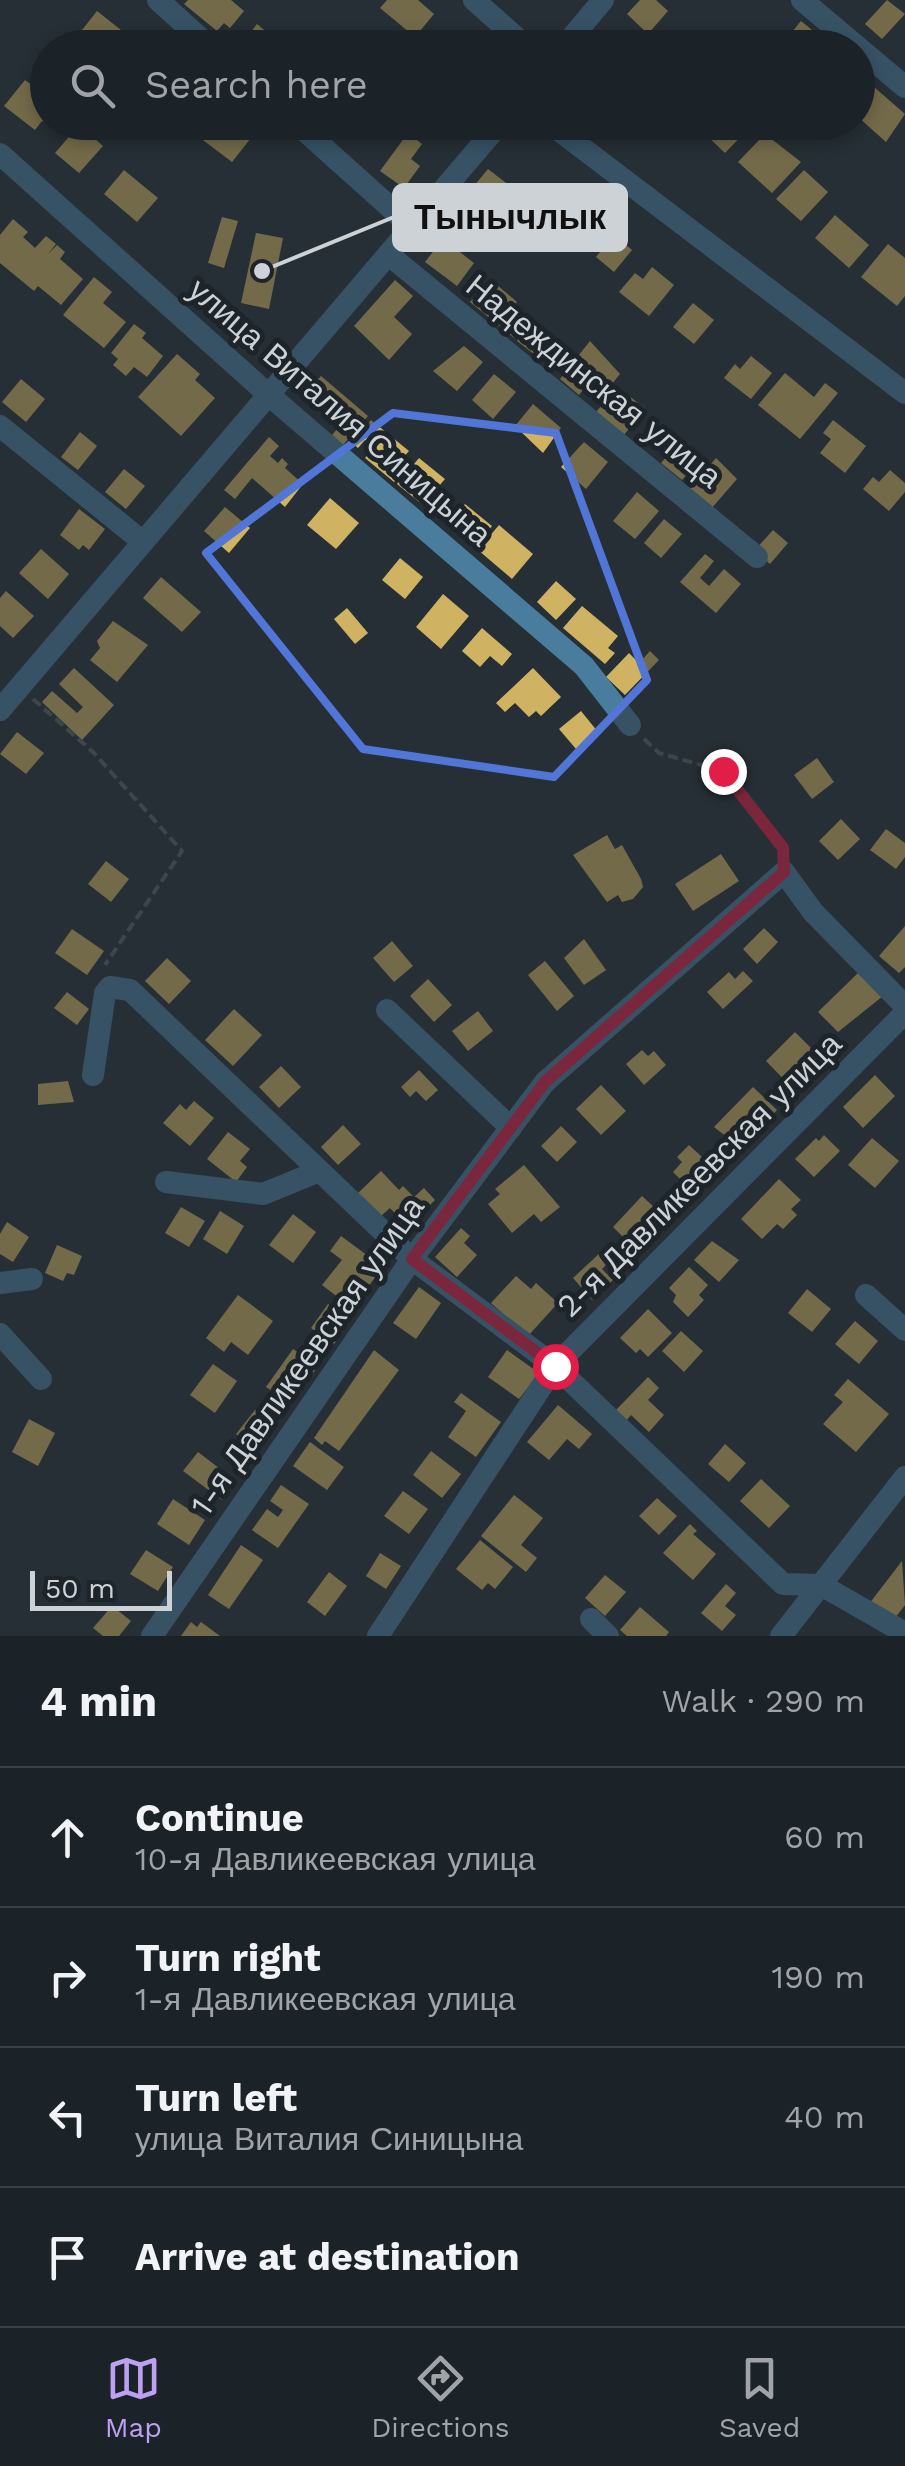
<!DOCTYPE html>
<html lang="en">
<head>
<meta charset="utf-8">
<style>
	:root { --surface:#1c2328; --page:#292f34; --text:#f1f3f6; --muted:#a0a4a8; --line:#3a4045; --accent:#bca0f2 }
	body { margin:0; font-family:"Work Sans",sans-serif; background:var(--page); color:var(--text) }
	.scale { position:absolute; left:30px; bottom:25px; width:142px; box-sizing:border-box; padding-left:10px; border:5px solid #cdd2d6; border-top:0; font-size:28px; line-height:35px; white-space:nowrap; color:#cdd2d6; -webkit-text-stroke:8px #1d252b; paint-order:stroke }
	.stop { position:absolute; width:30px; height:30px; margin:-22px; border:8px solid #e11d48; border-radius:50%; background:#fff }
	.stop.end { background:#e11d48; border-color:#fff; box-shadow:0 2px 10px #0008 }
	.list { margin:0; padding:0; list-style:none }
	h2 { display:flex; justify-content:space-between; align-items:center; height:130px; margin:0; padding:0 40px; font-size:42px }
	h2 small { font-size:32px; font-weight:400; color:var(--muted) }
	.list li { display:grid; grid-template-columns:65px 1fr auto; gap:30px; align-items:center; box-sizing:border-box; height:140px; padding:0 40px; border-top:2px solid var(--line) }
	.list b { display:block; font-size:38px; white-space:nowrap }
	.list p { margin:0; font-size:32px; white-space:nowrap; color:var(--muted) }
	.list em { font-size:32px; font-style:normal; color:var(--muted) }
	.icon { flex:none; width:55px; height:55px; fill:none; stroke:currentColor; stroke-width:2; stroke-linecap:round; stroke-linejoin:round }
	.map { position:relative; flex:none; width:905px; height:1636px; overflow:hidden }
	.search { position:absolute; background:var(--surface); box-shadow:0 5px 15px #0003; left:30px; right:30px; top:30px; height:110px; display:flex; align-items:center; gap:25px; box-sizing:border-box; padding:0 35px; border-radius:55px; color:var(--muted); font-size:38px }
	.sheet { height:690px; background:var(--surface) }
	nav { display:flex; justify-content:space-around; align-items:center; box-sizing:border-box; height:140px; border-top:2px solid var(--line); background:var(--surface); font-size:28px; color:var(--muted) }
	nav a { display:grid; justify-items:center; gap:5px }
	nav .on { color:var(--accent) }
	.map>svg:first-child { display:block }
</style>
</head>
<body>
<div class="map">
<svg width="905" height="1636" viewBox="0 0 905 1636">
	<rect width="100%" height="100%" fill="#262f35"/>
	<g fill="#d0b263">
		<path d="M 188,0 L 231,0 L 244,11 L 230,28 L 224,23 L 217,31 L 184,4 Z"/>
		<path d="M 387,0 L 418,0 L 434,14 L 415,37 L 380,8 Z"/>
		<path d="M 640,0 L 656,0 L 668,11 L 648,34 L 627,14 Z"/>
		<path d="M 887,0 L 905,14 L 882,39 L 865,24 Z"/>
		<path d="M 97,11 L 126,34 L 114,48 L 85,48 L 75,39 Z"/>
		<path d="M 801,21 L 828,43 L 824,48 L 782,44 Z"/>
		<path d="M 257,24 L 286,48 L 241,45 Z"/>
		<path d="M 25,80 L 48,97 L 48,122 L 42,121 L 35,130 L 4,106 Z"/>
		<path d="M 874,87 L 905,114 L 886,142 L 858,117 L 858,106 Z"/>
		<path d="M 204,122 L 231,122 L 251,138 L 232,162 L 195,134 Z"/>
		<path d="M 427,122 L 460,122 L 447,138 Z"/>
		<path d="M 710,122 L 755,122 L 725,153 L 702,131 Z"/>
		<path d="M 79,125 L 103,146 L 79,173 L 55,153 Z"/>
		<path d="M 408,133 L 422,144 L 411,159 L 420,166 L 404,188 L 380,171 Z"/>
		<path d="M 765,134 L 801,162 L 772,193 L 738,162 Z"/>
		<path d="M 488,169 L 510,186 L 486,215 L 464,198 Z"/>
		<path d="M 124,170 L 158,198 L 137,222 L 104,194 Z"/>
		<path d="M 804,170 L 828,192 L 801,221 L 776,199 Z"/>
		<path d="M 835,215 L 869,245 L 849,268 L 815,238 Z"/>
		<path d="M 222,217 L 238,221 L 224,268 L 208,263 Z"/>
		<path d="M 13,219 L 28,232 L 23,237 L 35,248 L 46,236 L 56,244 L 48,254 L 57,245 L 65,252 L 60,259 L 83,279 L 61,305 L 38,286 L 34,291 L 0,263 L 0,235 Z"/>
		<path d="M 256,233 L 283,238 L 269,309 L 241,303 Z"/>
		<path d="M 614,235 L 632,250 L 614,272 L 596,257 Z"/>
		<path d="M 443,239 L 474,263 L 457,286 L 425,262 Z"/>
		<path d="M 888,244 L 905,258 L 905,296 L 897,306 L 861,277 Z"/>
		<path d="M 652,267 L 674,285 L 649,316 L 619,292 L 635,273 L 643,279 Z"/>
		<path d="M 94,277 L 112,292 L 103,303 L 126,322 L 104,348 L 63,315 Z"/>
		<path d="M 490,279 L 517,302 L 511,309 L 527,323 L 514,338 L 470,302 Z"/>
		<path d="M 395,280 L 413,296 L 394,317 L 412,334 L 389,360 L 354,326 Z"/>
		<path d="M 693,303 L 714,320 L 694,344 L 673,327 Z"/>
		<path d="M 533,320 L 555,337 L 539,358 L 517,341 Z"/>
		<path d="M 134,324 L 146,333 L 142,338 L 163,356 L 147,377 L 134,367 L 126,376 L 113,365 L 118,359 L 111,353 Z"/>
		<path d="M 590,341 L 620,374 L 603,395 L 588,384 L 579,395 L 560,379 Z"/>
		<path d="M 464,346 L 483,362 L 457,391 L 433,371 Z"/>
		<path d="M 177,354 L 200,374 L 195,380 L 215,398 L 181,436 L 138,397 Z"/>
		<path d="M 751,356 L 772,373 L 751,399 L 724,378 L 735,364 L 740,369 Z"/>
		<path d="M 785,373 L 814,397 L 825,383 L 838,393 L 800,439 L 758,405 Z"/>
		<path d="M 494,374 L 516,392 L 493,419 L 472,400 Z"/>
		<path d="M 321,376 L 368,416 L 343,445 L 332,435 L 338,428 L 303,397 Z"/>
		<path d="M 21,379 L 45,399 L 26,422 L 2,402 Z"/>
		<path d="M 625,393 L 645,408 L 624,435 L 596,412 L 608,398 L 616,404 Z"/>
		<path d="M 533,404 L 561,428 L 543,453 L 515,426 Z"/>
		<path d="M 371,420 L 409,451 L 402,459 L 409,464 L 394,482 L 365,458 L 374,448 L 365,440 L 358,448 L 352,443 Z"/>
		<path d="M 833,420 L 866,446 L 845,473 L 820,453 L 831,439 L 823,433 Z"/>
		<path d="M 80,432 L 97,446 L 78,470 L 61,457 Z"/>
		<path d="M 269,437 L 279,446 L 270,456 L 278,463 L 282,458 L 288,464 L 285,468 L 303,484 L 285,507 L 252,478 L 235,499 L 224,490 Z"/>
		<path d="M 584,442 L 608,462 L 586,489 L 561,467 Z"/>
		<path d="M 679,442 L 700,460 L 682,480 L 661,463 Z"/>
		<path d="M 419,458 L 445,479 L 423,505 L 397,484 Z"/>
		<path d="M 716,458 L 737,479 L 711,509 L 689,490 Z"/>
		<path d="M 124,469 L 145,486 L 126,509 L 105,492 Z"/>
		<path d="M 890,470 L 905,483 L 905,492 L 889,511 L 863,489 L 873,477 L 879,482 Z"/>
		<path d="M 637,492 L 659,511 L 635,539 L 613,521 Z"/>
		<path d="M 330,498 L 359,523 L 336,549 L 307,525 Z"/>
		<path d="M 465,504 L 492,526 L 479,543 L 457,525 L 463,518 L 457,513 Z"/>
		<path d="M 225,507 L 250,528 L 229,553 L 204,531 Z"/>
		<path d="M 79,509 L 105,529 L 89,550 L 83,545 L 79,550 L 60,535 Z"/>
		<path d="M 664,519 L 682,534 L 661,558 L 644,543 Z"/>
		<path d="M 499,525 L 533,554 L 512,579 L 478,550 Z"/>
		<path d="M 773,530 L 788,543 L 770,564 L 755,550 Z"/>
		<path d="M 41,549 L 69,574 L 48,599 L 19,573 Z"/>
		<path d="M 705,554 L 714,561 L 700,578 L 709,586 L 724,569 L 741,584 L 716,613 L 680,582 Z"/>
		<path d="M 400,558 L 423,577 L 405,599 L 382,580 Z"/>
		<path d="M 161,577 L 201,612 L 182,632 L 143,598 Z"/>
		<path d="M 556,581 L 576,599 L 556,620 L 537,602 Z"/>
		<path d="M 6,591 L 34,616 L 13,638 L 0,626 L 0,598 Z"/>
		<path d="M 443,594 L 469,616 L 441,649 L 416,627 Z"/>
		<path d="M 582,606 L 618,636 L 608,648 L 615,653 L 605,664 L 563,628 Z"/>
		<path d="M 347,608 L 368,633 L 355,644 L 334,619 Z"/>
		<path d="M 113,621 L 148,645 L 117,682 L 90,660 L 100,648 L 97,641 Z"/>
		<path d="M 482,628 L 512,654 L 502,666 L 490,656 L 480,667 L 462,651 Z"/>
		<path d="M 650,651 L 659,660 L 625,695 L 606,677 L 629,653 L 639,663 Z"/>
		<path d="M 74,668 L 114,705 L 82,740 L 42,702 L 52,691 L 77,713 L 83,707 L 59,684 Z"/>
		<path d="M 533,668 L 561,697 L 541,716 L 536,711 L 529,717 L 515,703 L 505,712 L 496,703 Z"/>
		<path d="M 581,711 L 598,732 L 576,749 L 559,729 Z"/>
		<path d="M 17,732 L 44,753 L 26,774 L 0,754 Z"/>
		<path d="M 817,758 L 834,782 L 812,799 L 794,775 Z"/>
		<path d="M 841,819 L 860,839 L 838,860 L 819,841 Z"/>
		<path d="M 886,829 L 905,843 L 905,857 L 896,869 L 870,850 Z"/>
		<path d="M 607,835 L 615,849 L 622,845 L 641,879 L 643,887 L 633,899 L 622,902 L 618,895 L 607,902 L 573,855 Z"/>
		<path d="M 721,854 L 739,881 L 693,911 L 675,884 Z"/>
		<path d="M 106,861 L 129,879 L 111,902 L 88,884 Z"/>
		<path d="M 905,926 L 905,967 L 899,973 L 879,956 Z"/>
		<path d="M 764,928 L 778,942 L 757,964 L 743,949 Z"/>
		<path d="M 72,929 L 104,951 L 87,975 L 55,953 Z"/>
		<path d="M 584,939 L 606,970 L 584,985 L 564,958 Z"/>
		<path d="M 392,941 L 413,966 L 394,982 L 373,958 Z"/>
		<path d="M 167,958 L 191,981 L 169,1004 L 145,981 Z"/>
		<path d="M 545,961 L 574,996 L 557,1011 L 528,975 Z"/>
		<path d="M 743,971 L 753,981 L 723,1009 L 707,992 L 729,972 L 735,979 Z"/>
		<path d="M 859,972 L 883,996 L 838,1032 L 818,1012 Z"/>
		<path d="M 428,979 L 452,1005 L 434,1022 L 410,996 Z"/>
		<path d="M 67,992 L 89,1009 L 77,1025 L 54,1008 Z"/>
		<path d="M 234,1009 L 262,1035 L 233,1066 L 205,1040 Z"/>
		<path d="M 478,1011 L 493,1031 L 468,1051 L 452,1031 Z"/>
		<path d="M 795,1032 L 828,1065 L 819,1074 L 808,1063 L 803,1068 L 814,1079 L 798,1094 L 766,1061 Z"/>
		<path d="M 642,1050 L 648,1056 L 654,1051 L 666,1065 L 644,1085 L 626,1064 Z"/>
		<path d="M 281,1066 L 301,1087 L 279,1108 L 259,1087 Z"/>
		<path d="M 419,1070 L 438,1090 L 426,1101 L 416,1091 L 410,1097 L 401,1087 Z"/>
		<path d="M 875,1075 L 895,1096 L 863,1128 L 843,1107 Z"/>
		<path d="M 68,1081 L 74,1102 L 38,1105 L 38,1084 Z"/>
		<path d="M 601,1085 L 626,1111 L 601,1135 L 576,1109 Z"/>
		<path d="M 753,1087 L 777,1110 L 741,1148 L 714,1127 Z"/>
		<path d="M 194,1101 L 214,1118 L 190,1146 L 163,1123 L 180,1104 L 186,1110 Z"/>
		<path d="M 343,1125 L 361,1144 L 338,1165 L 321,1147 Z"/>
		<path d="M 561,1126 L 577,1142 L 557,1162 L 541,1146 Z"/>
		<path d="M 228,1132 L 250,1149 L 240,1161 L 247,1167 L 236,1182 L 207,1159 Z"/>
		<path d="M 824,1135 L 840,1151 L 814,1177 L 795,1159 L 816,1138 L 819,1141 Z"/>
		<path d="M 872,1138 L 899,1161 L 875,1188 L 848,1165 Z"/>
		<path d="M 689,1145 L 714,1168 L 692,1191 L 673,1172 L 682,1162 L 677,1157 Z"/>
		<path d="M 524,1165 L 560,1207 L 541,1222 L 534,1214 L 512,1233 L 488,1204 L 500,1194 L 495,1189 Z"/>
		<path d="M 381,1171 L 399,1190 L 403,1186 L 414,1197 L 424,1188 L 435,1200 L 408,1227 L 390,1208 L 381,1216 L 358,1193 Z"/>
		<path d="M 779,1179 L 801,1200 L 791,1209 L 797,1215 L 783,1229 L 777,1224 L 762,1239 L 741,1219 Z"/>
		<path d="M 642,1196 L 666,1218 L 636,1250 L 613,1227 Z"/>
		<path d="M 181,1207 L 205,1221 L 189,1247 L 165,1233 Z"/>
		<path d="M 220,1211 L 244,1226 L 227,1254 L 203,1239 Z"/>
		<path d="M 293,1214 L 316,1232 L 293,1263 L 269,1245 Z"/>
		<path d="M 7,1222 L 29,1237 L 13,1262 L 0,1254 L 0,1234 Z"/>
		<path d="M 461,1228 L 470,1236 L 464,1243 L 477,1255 L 457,1277 L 435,1257 Z"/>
		<path d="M 341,1236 L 383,1267 L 352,1308 L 322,1285 L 342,1260 L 330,1251 Z"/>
		<path d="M 712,1241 L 739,1260 L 719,1282 L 694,1260 Z"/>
		<path d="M 57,1245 L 82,1256 L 74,1275 L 67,1273 L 63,1281 L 45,1273 Z"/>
		<path d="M 601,1252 L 610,1261 L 602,1269 L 613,1280 L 592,1300 L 573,1278 Z"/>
		<path d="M 689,1267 L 708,1285 L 699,1295 L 704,1300 L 688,1317 L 673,1302 L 676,1295 L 669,1288 Z"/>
		<path d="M 516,1276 L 531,1289 L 536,1283 L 558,1303 L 528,1336 L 491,1303 Z"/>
		<path d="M 419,1287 L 441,1303 L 416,1339 L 393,1323 Z"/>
		<path d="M 807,1289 L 831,1309 L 812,1332 L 788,1313 Z"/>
		<path d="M 238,1295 L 273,1321 L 248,1355 L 231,1342 L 224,1352 L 206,1338 Z"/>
		<path d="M 328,1304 L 350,1320 L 334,1344 L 311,1328 Z"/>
		<path d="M 648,1309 L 672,1333 L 648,1357 L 640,1349 L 636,1353 L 620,1338 Z"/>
		<path d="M 855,1321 L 878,1341 L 859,1364 L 835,1344 Z"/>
		<path d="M 681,1331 L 703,1351 L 684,1372 L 662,1351 Z"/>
		<path d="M 293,1349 L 318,1366 L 292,1404 L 266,1387 Z"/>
		<path d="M 374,1350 L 399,1370 L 339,1451 L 325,1441 L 322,1445 L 314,1438 Z"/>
		<path d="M 507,1350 L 539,1373 L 519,1399 L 488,1377 Z"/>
		<path d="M 213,1364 L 237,1381 L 215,1413 L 190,1395 Z"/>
		<path d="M 648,1377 L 659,1388 L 648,1400 L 664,1415 L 649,1432 L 631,1415 L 626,1421 L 615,1411 Z"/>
		<path d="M 848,1379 L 889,1414 L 856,1452 L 823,1424 L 843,1402 L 834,1395 Z"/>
		<path d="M 461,1393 L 501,1422 L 476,1457 L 448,1437 L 466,1411 L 454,1402 Z"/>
		<path d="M 558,1405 L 592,1434 L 579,1449 L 567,1439 L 549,1460 L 527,1442 Z"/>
		<path d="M 255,1410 L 276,1426 L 258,1450 L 236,1434 Z"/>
		<path d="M 29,1419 L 55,1433 L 38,1466 L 12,1452 Z"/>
		<path d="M 310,1442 L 344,1467 L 327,1490 L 293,1466 Z"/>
		<path d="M 725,1444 L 746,1463 L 729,1482 L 708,1464 Z"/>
		<path d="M 431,1451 L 461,1474 L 442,1498 L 413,1475 Z"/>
		<path d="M 198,1452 L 236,1481 L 222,1500 L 183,1471 Z"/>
		<path d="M 761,1479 L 790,1506 L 769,1528 L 740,1501 Z"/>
		<path d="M 281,1485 L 309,1504 L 278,1548 L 252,1530 L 267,1509 L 278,1517 L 283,1510 L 270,1501 Z"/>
		<path d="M 403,1491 L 428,1509 L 409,1534 L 384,1516 Z"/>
		<path d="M 514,1495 L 543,1518 L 521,1545 L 537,1558 L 526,1572 L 481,1536 Z"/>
		<path d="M 657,1498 L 677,1516 L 659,1535 L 639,1516 Z"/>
		<path d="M 173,1499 L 205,1520 L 189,1545 L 157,1524 Z"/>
		<path d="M 690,1524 L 697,1531 L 693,1534 L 716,1554 L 693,1580 L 663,1553 Z"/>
		<path d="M 480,1540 L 513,1567 L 495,1589 L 488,1583 L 482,1590 L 456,1569 Z"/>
		<path d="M 241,1545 L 263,1560 L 229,1609 L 208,1595 Z"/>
		<path d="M 146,1550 L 173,1567 L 158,1591 L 130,1574 Z"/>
		<path d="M 380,1553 L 401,1566 L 386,1589 L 366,1576 Z"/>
		<path d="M 902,1561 L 905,1605 L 892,1622 L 869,1604 Z"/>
		<path d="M 329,1572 L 347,1586 L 325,1616 L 307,1602 Z"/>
		<path d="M 605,1575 L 626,1592 L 605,1616 L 585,1598 Z"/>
		<path d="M 726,1584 L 736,1593 L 725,1606 L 736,1615 L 722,1631 L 701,1613 Z"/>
		<path d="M 112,1606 L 131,1621 L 119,1636 L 103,1636 L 93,1628 Z"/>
		<path d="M 640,1607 L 669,1632 L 666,1636 L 627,1636 L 620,1630 Z"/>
		<path d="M 191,1622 L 197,1627 L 201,1622 L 220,1636 L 181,1636 Z"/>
	</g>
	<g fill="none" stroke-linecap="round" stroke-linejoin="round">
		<g stroke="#5b6268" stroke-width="4" stroke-dasharray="10 5" stroke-linecap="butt">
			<path d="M 33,699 L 93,752 L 182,851 L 105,965"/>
			<path d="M 644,739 L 659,753 L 723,771 L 783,854"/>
		</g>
		<g stroke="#4a7d9d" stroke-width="22">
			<path d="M 158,0 L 211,48"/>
			<path d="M 474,0 L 528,48"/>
			<path d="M 802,0 L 905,87"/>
			<path d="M 563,48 L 603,0"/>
			<path d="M 295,122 L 412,227"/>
			<path d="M 548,122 L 905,393"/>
			<path d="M 0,154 L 270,396 L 584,666 L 630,725"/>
			<path d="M 389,255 L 757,557"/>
			<path d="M 0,426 L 143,542"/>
			<path d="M 0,710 L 501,122"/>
			<path d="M 387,1010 L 511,1128"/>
			<path d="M 93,1075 L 105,993 L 110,987 L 130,990 L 412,1259 L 555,1366 L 783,1584 L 821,1585 L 905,1633"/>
			<path d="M 166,1182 L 263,1194 L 317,1172"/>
			<path d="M 0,1283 L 32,1279"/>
			<path d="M 866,1295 L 905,1330"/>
			<path d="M 0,1334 L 41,1379"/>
			<path d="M 591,1619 L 608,1636"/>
			<path d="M 152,1636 L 412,1259 L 545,1082 L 784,872 L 813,912 L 905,1006"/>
			<path d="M 378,1636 L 555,1366 L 905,1013"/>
			<path d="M 781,1636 L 905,1477"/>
		</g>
	</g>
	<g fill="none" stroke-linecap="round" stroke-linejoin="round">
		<path stroke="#e11d48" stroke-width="12" d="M 555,1366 L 412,1259 L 545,1082 L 784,872 L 783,848 L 723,771"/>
	</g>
	<path d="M0 0H905V1636H0ZM 393,413 L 556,433 L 647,680 L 554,777 L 363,749 L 206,553 Z" fill="#262f35" fill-opacity=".55" fill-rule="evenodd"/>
	<path fill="none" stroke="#5276d7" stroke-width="8" stroke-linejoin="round" d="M 393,413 L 556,433 L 647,680 L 554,777 L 363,749 L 206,553 Z"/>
	<g text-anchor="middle" stroke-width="10" stroke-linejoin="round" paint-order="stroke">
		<g font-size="32" fill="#cdd2d6" stroke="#1d252b">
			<text transform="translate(594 381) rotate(39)" y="11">Надеждинская улица</text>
			<text transform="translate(340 412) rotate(41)" y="11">улица Виталия Синицына</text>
			<text transform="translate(699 1175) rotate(-45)" y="11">2-я Давликеевская улица</text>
			<text transform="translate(307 1356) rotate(-55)" y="11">1-я Давликеевская улица</text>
		</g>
	</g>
	<path fill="none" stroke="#cdd2d6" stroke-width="4" d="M262 271L394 217"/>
	<circle fill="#cdd2d6" stroke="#1d252b" stroke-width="4" cx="262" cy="271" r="10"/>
	<rect fill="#cdd2d6" stroke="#cdd2d6" stroke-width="4" x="394" y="185" width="232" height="65" rx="10"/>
	<g font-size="35" text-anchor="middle" font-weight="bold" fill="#111">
		<text x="510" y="229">Тынычлык</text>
	</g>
</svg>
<div class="scale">50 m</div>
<div class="stop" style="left:555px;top:1366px"></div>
<div class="stop end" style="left:723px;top:771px"></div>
<div class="search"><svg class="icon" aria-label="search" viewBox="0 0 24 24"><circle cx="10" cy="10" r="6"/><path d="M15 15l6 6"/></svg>Search here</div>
</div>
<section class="sheet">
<h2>4 min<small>Walk · 290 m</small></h2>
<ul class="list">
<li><svg class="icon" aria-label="ahead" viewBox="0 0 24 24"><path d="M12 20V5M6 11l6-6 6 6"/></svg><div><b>Continue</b><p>10-я Давликеевская улица</p></div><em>60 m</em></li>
<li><svg class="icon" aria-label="right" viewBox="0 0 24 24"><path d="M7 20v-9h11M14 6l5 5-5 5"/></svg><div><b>Turn right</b><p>1-я Давликеевская улица</p></div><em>190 m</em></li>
<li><svg class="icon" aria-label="left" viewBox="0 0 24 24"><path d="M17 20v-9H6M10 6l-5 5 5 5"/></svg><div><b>Turn left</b><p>улица Виталия Синицына</p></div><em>40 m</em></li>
<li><svg class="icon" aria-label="arrive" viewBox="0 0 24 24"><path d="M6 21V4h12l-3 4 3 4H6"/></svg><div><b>Arrive at destination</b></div></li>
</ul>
</section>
<nav>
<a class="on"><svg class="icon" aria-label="map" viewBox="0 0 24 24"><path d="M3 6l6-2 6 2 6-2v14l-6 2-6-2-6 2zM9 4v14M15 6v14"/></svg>Map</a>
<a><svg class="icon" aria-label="directions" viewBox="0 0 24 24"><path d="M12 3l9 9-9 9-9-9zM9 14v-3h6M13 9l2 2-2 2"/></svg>Directions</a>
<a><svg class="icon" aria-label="saved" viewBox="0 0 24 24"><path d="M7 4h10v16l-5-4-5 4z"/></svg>Saved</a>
</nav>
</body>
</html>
